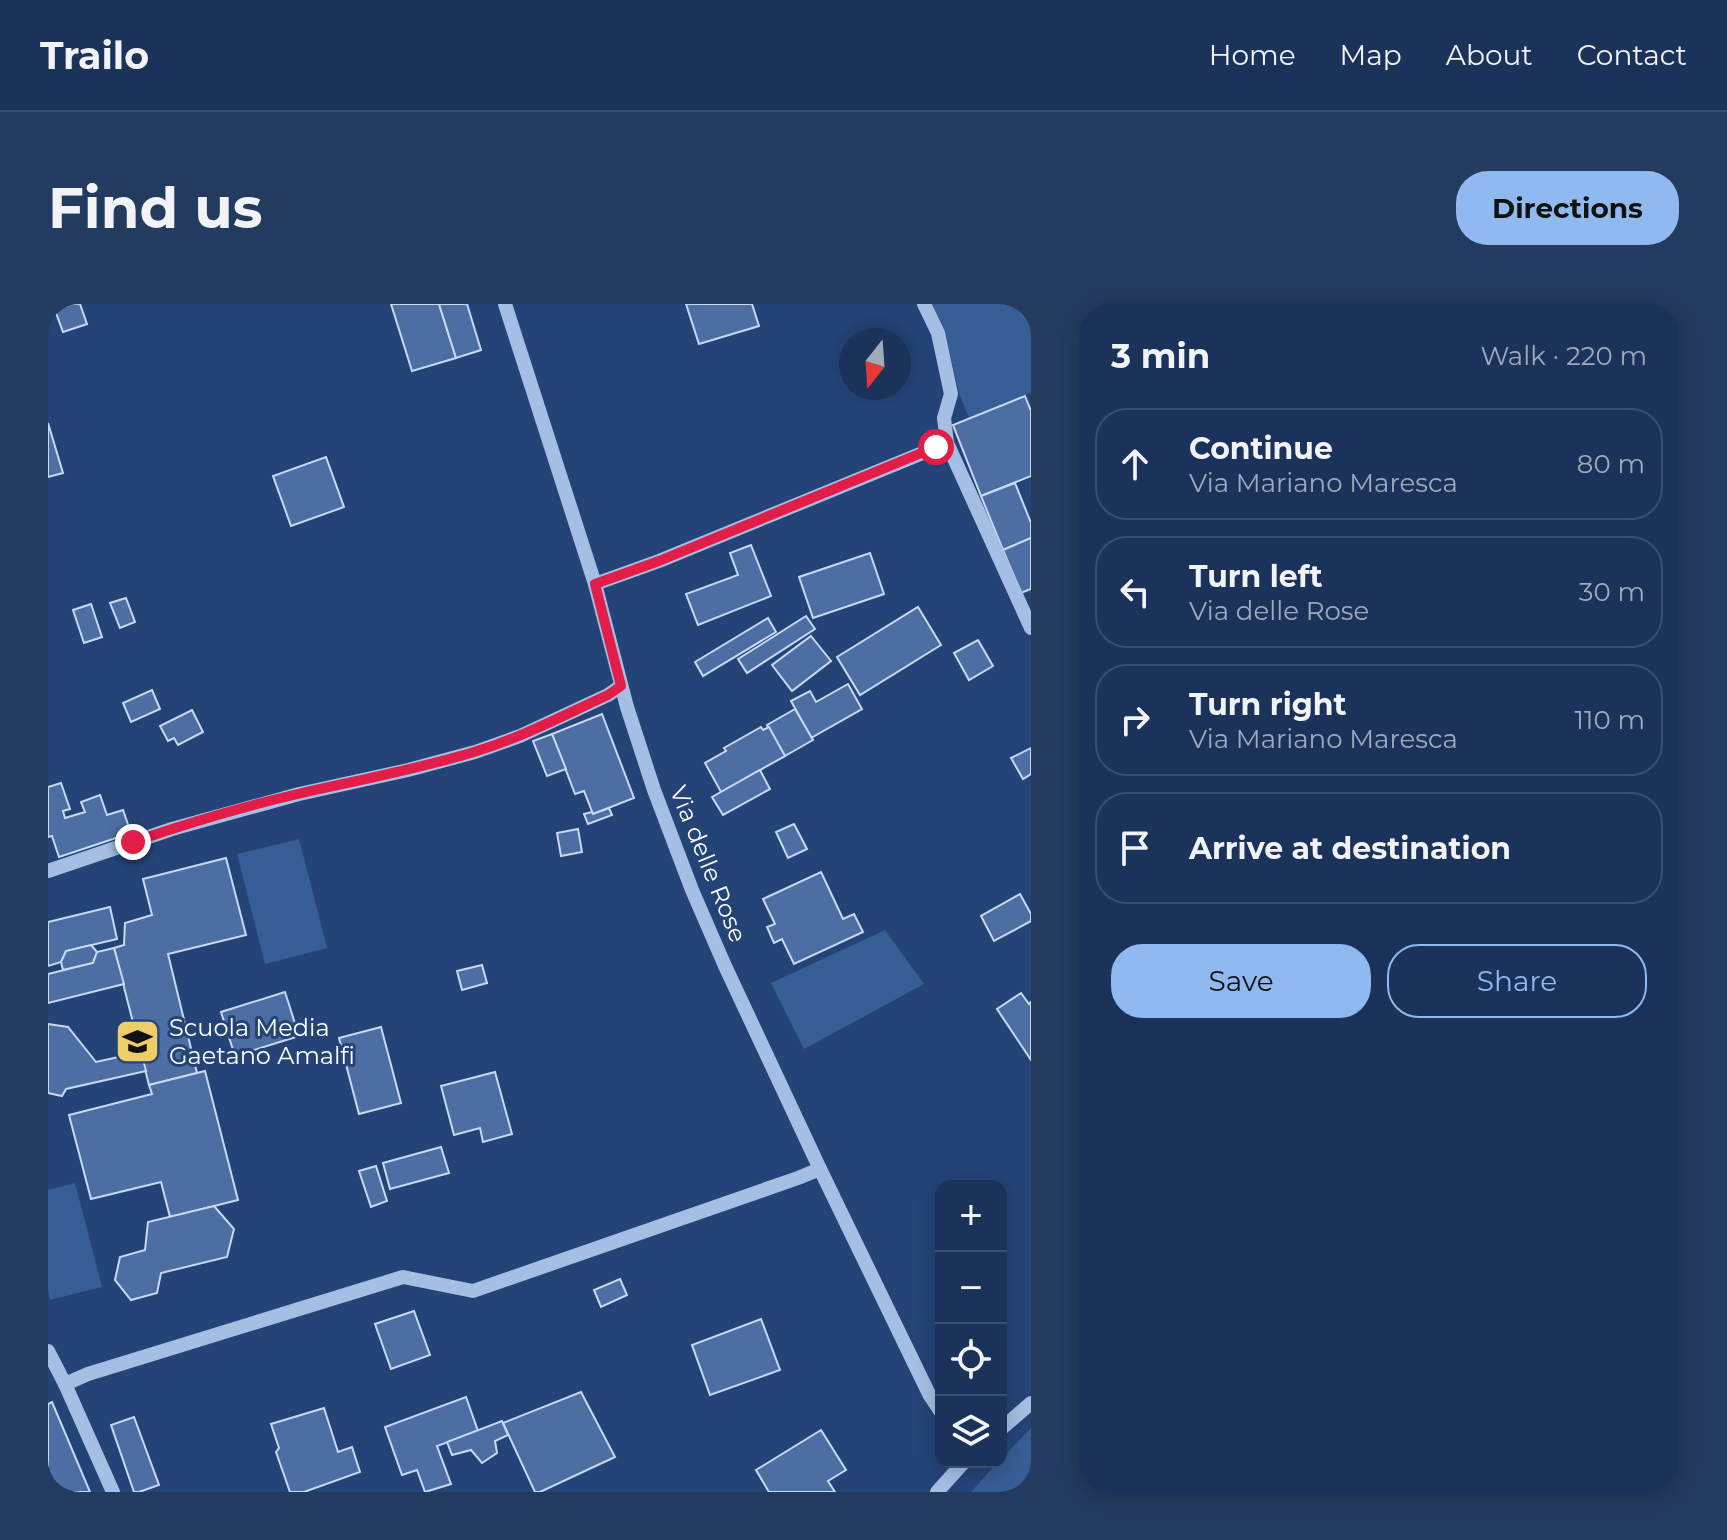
<!DOCTYPE html>
<html lang="en">
<head>
<meta charset="utf-8">
<style>
	:root { --surface:#1b335a; --page:#243b60; --text:#f1f3f6; --muted:#a0aabb; --line:#394e70; --accent:#90b9f0 }
	body { margin:0; font-family:Montserrat,sans-serif; background:var(--page); color:var(--text) }
	.controls { position:absolute; right:24px; bottom:24px; display:grid; overflow:hidden; border-radius:16px; box-shadow:0 4px 20px #0003 }
	.controls button { width:72px; height:72px; display:grid; place-items:center; padding:0; border:0; border-bottom:2px solid var(--line); background:var(--surface); color:var(--text); font:40px sans-serif }
	.compass { position:absolute; left:791px; top:24px; width:72px; height:72px; border-radius:50%; background:var(--surface); box-shadow:0 4px 20px #0003; rotate:197deg }
	.stop { position:absolute; width:24px; height:24px; margin:-18px; border:6px solid #e11d48; border-radius:50%; background:#fff }
	.stop.end { background:#e11d48; border-color:#fff; box-shadow:0 2px 8px #0008 }
	.list { margin:0; padding:0; list-style:none }
	h2 { display:flex; justify-content:space-between; align-items:center; height:104px; margin:0; padding:0 32px; font-size:34px }
	h2 small { font-size:26px; font-weight:400; color:var(--muted) }
	.list li { display:grid; grid-template-columns:52px 1fr auto; gap:24px; align-items:center; box-sizing:border-box; height:112px; margin:0 16px 16px; padding:0 16px; border:2px solid var(--line); border-radius:32px }
	.list b { display:block; font-size:30px; white-space:nowrap }
	.list p { margin:0; font-size:26px; white-space:nowrap; color:var(--muted) }
	.list em { font-size:26px; font-style:normal; color:var(--muted) }
	.actions { display:flex; gap:16px; padding:24px 32px }
	.actions a { flex:1; padding:18px 0; border:2px solid var(--accent); border-radius:32px; text-align:center; font-size:28px; color:var(--accent) }
	.actions .main { background:var(--accent); color:#111 }
	.icon { flex:none; width:44px; height:44px; fill:none; stroke:currentColor; stroke-width:2; stroke-linecap:round; stroke-linejoin:round }
	.map { position:relative; flex:none; width:983px; height:1188px; overflow:hidden; border-radius:32px }
	header { display:flex; align-items:center; gap:48px; box-sizing:border-box; height:112px; padding:0 40px; background:var(--surface); border-bottom:2px solid var(--line) }
	header strong { font-size:38px }
	nav { display:flex; gap:44px; margin-inline-start:auto; font-size:28px }
	.intro { display:flex; align-items:center; justify-content:space-between; box-sizing:border-box; height:192px; padding:0 48px }
	h1 { margin:0; font-size:56px }
	.button { padding:20px 36px; border-radius:32px; background:var(--accent); color:#111; font-size:28px; font-weight:700 }
	main { display:flex; gap:48px; padding:0 48px }
	aside { flex:1; background:var(--surface); border-radius:32px; box-shadow:0 4px 20px #0003 }
	.map>svg:first-child { display:block }
</style>
</head>
<body>
<header>
<strong>Trailo</strong>
<nav><a>Home</a><a>Map</a><a>About</a><a>Contact</a></nav>
</header>
<div class="intro"><h1>Find us</h1><a class="button">Directions</a></div>
<main>
<div class="map">
<svg width="983" height="1188" viewBox="0 0 983 1188">
	<rect width="100%" height="100%" fill="#244478"/>
	<g fill="#375d95">
		<path d="M 883,0 L 983,0 L 983,89 L 921,114 L 911,89 L 896,27 Z"/>
		<path d="M 251,535 L 279,644 L 217,660 L 189,550 Z"/>
		<path d="M 837,626 L 876,680 L 756,745 L 723,679 Z"/>
		<path d="M 27,879 L 54,983 L 2,996 L 0,987 L 0,886 Z"/>
		<path d="M 983,1124 L 983,1188 L 923,1188 L 950,1158 L 953,1158 L 953,1155 Z"/>
	</g>
	<g fill="#4c6ea2" stroke="#c8d9f3" stroke-width="2">
		<path d="M 24,0 L 32,0 L 39,20 L 15,28 L 7,6 Z"/>
		<path d="M 343,0 L 391,0 L 408,54 L 364,67 Z"/>
		<path d="M 391,0 L 419,0 L 433,46 L 408,54 Z"/>
		<path d="M 638,0 L 704,0 L 711,22 L 651,40 Z"/>
		<path d="M 977,92 L 983,107 L 983,172 L 933,192 L 905,121 Z"/>
		<path d="M 0,119 L 15,169 L 0,173 Z"/>
		<path d="M 278,153 L 296,203 L 243,222 L 225,172 Z"/>
		<path d="M 967,179 L 983,219 L 983,234 L 955,246 L 933,192 Z"/>
		<path d="M 983,234 L 983,285 L 973,289 L 955,246 Z"/>
		<path d="M 703,241 L 723,292 L 650,321 L 638,290 L 690,271 L 682,249 Z"/>
		<path d="M 822,249 L 836,290 L 765,314 L 751,273 Z"/>
		<path d="M 78,294 L 87,318 L 72,324 L 62,299 Z"/>
		<path d="M 43,300 L 54,333 L 36,339 L 25,306 Z"/>
		<path d="M 870,303 L 893,341 L 812,391 L 789,353 Z"/>
		<path d="M 758,312 L 767,325 L 699,369 L 690,355 Z"/>
		<path d="M 720,314 L 728,328 L 655,372 L 647,358 Z"/>
		<path d="M 763,332 L 783,357 L 744,387 L 724,361 Z"/>
		<path d="M 930,336 L 945,362 L 921,376 L 906,349 Z"/>
		<path d="M 800,380 L 814,405 L 763,434 L 743,397 L 762,387 L 768,398 Z"/>
		<path d="M 104,386 L 112,405 L 83,418 L 75,399 Z"/>
		<path d="M 747,405 L 765,436 L 737,452 L 719,421 Z"/>
		<path d="M 144,406 L 155,428 L 130,441 L 126,434 L 120,437 L 112,422 Z"/>
		<path d="M 554,410 L 586,494 L 545,510 L 536,487 L 527,490 L 504,430 Z"/>
		<path d="M 713,423 L 715,426 L 721,423 L 737,452 L 673,488 L 657,459 L 678,447 L 676,444 Z"/>
		<path d="M 504,430 L 518,465 L 499,472 L 485,437 Z"/>
		<path d="M 983,444 L 983,470 L 975,475 L 963,454 Z"/>
		<path d="M 712,466 L 722,485 L 675,511 L 664,493 Z"/>
		<path d="M 13,479 L 22,505 L 15,507 L 17,514 L 37,508 L 33,498 L 52,491 L 59,511 L 75,506 L 83,529 L 11,553 L 4,532 L 0,533 L 0,483 Z"/>
		<path d="M 561,504 L 564,511 L 540,520 L 536,510 L 544,508 L 545,510 Z"/>
		<path d="M 746,520 L 759,545 L 740,554 L 728,528 Z"/>
		<path d="M 530,525 L 534,548 L 513,552 L 509,529 Z"/>
		<path d="M 178,554 L 198,631 L 120,650 L 149,769 L 101,781 L 66,644 L 76,641 L 77,619 L 104,611 L 95,575 Z"/>
		<path d="M 773,568 L 795,615 L 806,610 L 815,628 L 746,660 L 734,635 L 726,639 L 719,623 L 727,620 L 715,595 Z"/>
		<path d="M 972,590 L 983,610 L 983,617 L 946,637 L 933,612 Z"/>
		<path d="M 62,603 L 69,635 L 18,647 L 13,658 L 0,662 L 0,618 Z"/>
		<path d="M 43,641 L 49,648 L 45,659 L 15,666 L 13,658 L 18,647 Z"/>
		<path d="M 66,644 L 76,680 L 0,699 L 0,670 L 45,659 L 49,648 Z"/>
		<path d="M 434,661 L 439,679 L 414,686 L 409,667 Z"/>
		<path d="M 237,688 L 251,732 L 187,752 L 173,708 Z"/>
		<path d="M 973,689 L 981,700 L 983,698 L 983,756 L 949,705 Z"/>
		<path d="M 0,720 L 20,723 L 48,758 L 93,748 L 98,767 L 18,785 L 14,792 L 0,789 Z"/>
		<path d="M 333,723 L 353,799 L 311,810 L 291,734 Z"/>
		<path d="M 157,767 L 190,896 L 122,913 L 113,878 L 43,895 L 21,811 L 104,790 L 101,781 Z"/>
		<path d="M 447,768 L 464,830 L 435,838 L 432,824 L 406,831 L 393,782 Z"/>
		<path d="M 393,843 L 401,869 L 342,885 L 335,859 Z"/>
		<path d="M 328,862 L 339,897 L 323,903 L 311,867 Z"/>
		<path d="M 166,902 L 186,925 L 179,953 L 113,969 L 109,989 L 83,996 L 67,976 L 72,953 L 97,946 L 100,918 Z"/>
		<path d="M 572,975 L 579,991 L 553,1003 L 546,986 Z"/>
		<path d="M 366,1007 L 382,1051 L 343,1065 L 327,1020 Z"/>
		<path d="M 713,1015 L 732,1066 L 662,1091 L 644,1041 Z"/>
		<path d="M 533,1088 L 567,1153 L 492,1188 L 487,1188 L 455,1119 Z"/>
		<path d="M 418,1093 L 430,1127 L 389,1142 L 403,1180 L 377,1188 L 369,1166 L 354,1171 L 337,1123 Z"/>
		<path d="M 4,1098 L 42,1188 L 0,1188 L 0,1100 Z"/>
		<path d="M 276,1104 L 290,1148 L 304,1143 L 312,1168 L 256,1188 L 242,1188 L 228,1148 L 231,1144 L 223,1120 Z"/>
		<path d="M 86,1113 L 111,1181 L 91,1188 L 86,1188 L 63,1121 Z"/>
		<path d="M 454,1117 L 460,1131 L 447,1137 L 449,1149 L 434,1159 L 423,1146 L 404,1151 L 399,1138 Z"/>
		<path d="M 773,1126 L 798,1166 L 780,1177 L 787,1188 L 721,1188 L 708,1166 Z"/>
	</g>
	<g fill="none" stroke-linecap="round" stroke-linejoin="round">
		<g stroke="#a5bee3" stroke-width="14">
			<path d="M 457,0 L 547,280 L 579,403 L 606,486 L 644,586 L 677,662 L 772,865 L 881,1090 L 893,1108"/>
			<path d="M 876,0 L 890,29 L 903,90 L 896,114 L 899,139 L 983,324"/>
			<path d="M 547,280 L 611,257 L 899,139"/>
			<path d="M 0,567 L 124,525 L 251,490 L 360,466 L 427,448 L 472,432 L 560,391 L 573,382"/>
			<path d="M 0,1047 L 17,1080 L 65,1188"/>
			<path d="M 17,1080 L 40,1070 L 355,973 L 425,987 L 750,874 L 772,865"/>
			<path d="M 953,1125 L 983,1099"/>
			<path d="M 889,1188 L 916,1158"/>
		</g>
	</g>
	<g fill="none" stroke-linecap="round" stroke-linejoin="round">
		<path stroke="#e11d48" stroke-width="10" d="M 85,538 C 140,519 197,502 254,489 C 312,476 370,465 426,448 C 473,434 516,411 560,391 L 573,382 L 547,280 L 611,257 L 888,143"/>
	</g>
	<defs>
		<symbol id="school-square" viewBox="-11 -11 22 22"><rect x="-9" y="-9" width="18" height="18" rx="4" fill="#eece69" stroke="#244478"/><path d="M0-5L7-2L0 1L-7-2ZM-4 1L0 2.5L4 1V4Q0 6-4 4Z" fill="#111"/></symbol>
	</defs>
	<g fill-rule="evenodd">
		<use href="#school-square" x="64" y="712" width="51" height="51"/>
	</g>
	<g text-anchor="middle" stroke-width="6" stroke-linejoin="round" paint-order="stroke">
		<g font-size="24" fill="#fff" stroke="#244478">
			<text transform="translate(660 560) rotate(68)" y="8">Via delle Rose</text>
		</g>
		<g font-size="24" fill="#fff" stroke="#244478" text-anchor="start">
			<text x="121" y="732">Scuola Media<tspan x="121" dy="28">Gaetano Amalfi</tspan></text>
		</g>
	</g>
</svg>
<div class="controls">
<button>+</button>
<button>−</button>
<button><svg class="icon" aria-label="locate" viewBox="0 0 24 24"><circle cx="12" cy="12" r="6"/><path d="M12 2v4M12 18v4M2 12h4M18 12h4"/></svg></button>
<button><svg class="icon" aria-label="layers" viewBox="0 0 24 24"><path d="M12 4l9 5-9 5-9-5zM3 14l9 5 9-5"/></svg></button>
</div>
<svg class="compass" viewBox="-18 -18 36 36"><path d="M0-13l5 13h-10z" fill="#e53935"/><path d="M0 13l5-13h-10z" fill="#a0aabb"/></svg>
<div class="stop" style="left:888px;top:143px"></div>
<div class="stop end" style="left:85px;top:538px"></div>
</div>
<aside>
<h2>3 min<small>Walk · 220 m</small></h2>
<ul class="list">
<li><svg class="icon" aria-label="ahead" viewBox="0 0 24 24"><path d="M12 20V5M6 11l6-6 6 6"/></svg><div><b>Continue</b><p>Via Mariano Maresca</p></div><em>80 m</em></li>
<li><svg class="icon" aria-label="left" viewBox="0 0 24 24"><path d="M17 20v-9H6M10 6l-5 5 5 5"/></svg><div><b>Turn left</b><p>Via delle Rose</p></div><em>30 m</em></li>
<li><svg class="icon" aria-label="right" viewBox="0 0 24 24"><path d="M7 20v-9h11M14 6l5 5-5 5"/></svg><div><b>Turn right</b><p>Via Mariano Maresca</p></div><em>110 m</em></li>
<li><svg class="icon" aria-label="arrive" viewBox="0 0 24 24"><path d="M6 21V4h12l-3 4 3 4H6"/></svg><div><b>Arrive at destination</b></div></li>
</ul>
<div class="actions"><a class="main">Save</a><a>Share</a></div>
</aside>
</main>
</body>
</html>
